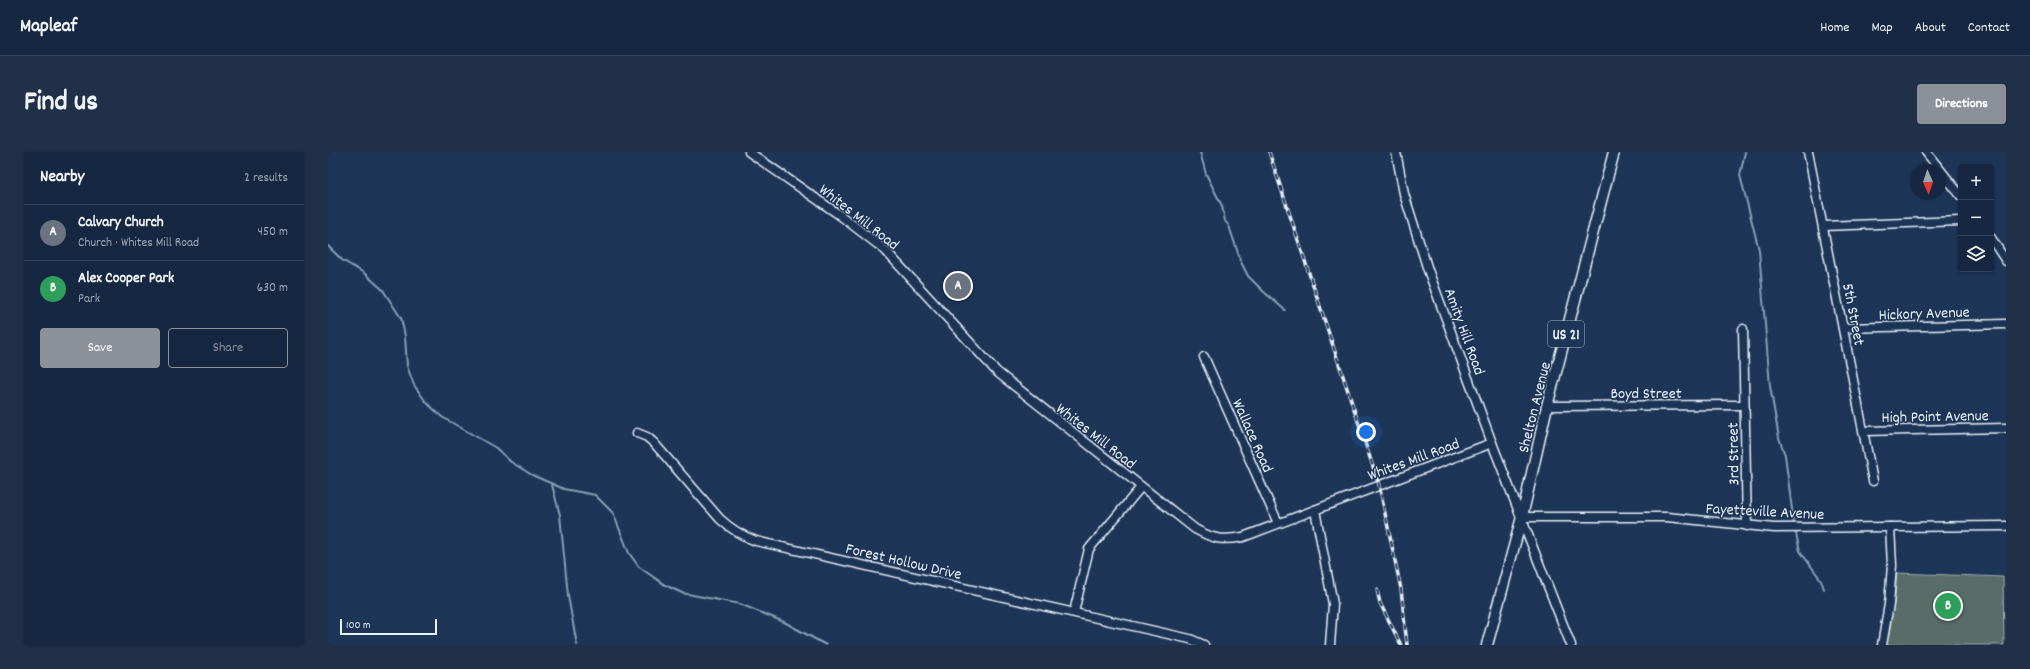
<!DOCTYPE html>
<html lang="en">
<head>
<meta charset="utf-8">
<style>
	:root { --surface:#162841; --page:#1f3048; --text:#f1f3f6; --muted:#9ea6b1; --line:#35445a; --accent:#8c9099 }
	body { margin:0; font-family:Dekko,sans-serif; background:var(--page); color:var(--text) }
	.controls { position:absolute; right:12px; top:12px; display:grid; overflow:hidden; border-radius:4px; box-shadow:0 1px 3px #0004 }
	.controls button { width:36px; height:36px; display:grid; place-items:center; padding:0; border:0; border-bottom:1px solid var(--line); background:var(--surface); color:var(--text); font:20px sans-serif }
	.compass { position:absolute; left:1582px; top:12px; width:36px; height:36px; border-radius:50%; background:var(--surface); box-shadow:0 1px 3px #0004; rotate:177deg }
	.scale { position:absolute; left:12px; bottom:10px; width:97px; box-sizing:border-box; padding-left:4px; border:2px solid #e8f1f8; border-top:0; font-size:11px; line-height:14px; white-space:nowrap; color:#e8f1f8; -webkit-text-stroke:3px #1d3557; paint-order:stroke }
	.you { position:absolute; left:1038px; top:280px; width:14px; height:14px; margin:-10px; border:3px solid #fff; border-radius:50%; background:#1a73e8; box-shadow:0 0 0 6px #1a73e833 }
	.badge { display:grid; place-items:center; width:26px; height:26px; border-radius:50%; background:var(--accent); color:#fff; font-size:13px; font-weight:700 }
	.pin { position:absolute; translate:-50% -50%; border:2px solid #fff; box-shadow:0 1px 4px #0006 }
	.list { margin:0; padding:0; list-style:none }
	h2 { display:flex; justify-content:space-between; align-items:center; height:52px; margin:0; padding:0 16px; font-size:17px }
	h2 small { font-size:13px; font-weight:400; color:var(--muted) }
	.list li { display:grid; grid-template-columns:26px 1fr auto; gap:12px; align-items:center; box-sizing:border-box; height:56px; padding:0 16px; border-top:1px solid var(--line) }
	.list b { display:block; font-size:15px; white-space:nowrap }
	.list p { margin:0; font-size:13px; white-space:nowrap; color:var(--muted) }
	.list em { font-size:13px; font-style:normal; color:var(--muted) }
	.actions { display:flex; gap:8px; padding:12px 16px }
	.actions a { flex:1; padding:9px 0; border:1px solid var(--accent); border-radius:4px; text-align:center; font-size:14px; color:var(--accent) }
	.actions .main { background:var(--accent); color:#fff }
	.icon { flex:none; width:22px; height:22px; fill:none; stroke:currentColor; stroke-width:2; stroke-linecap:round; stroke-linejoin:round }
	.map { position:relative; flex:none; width:1678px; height:493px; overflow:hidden; border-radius:4px }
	header { display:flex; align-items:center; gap:24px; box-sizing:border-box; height:56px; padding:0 20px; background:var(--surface); border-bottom:1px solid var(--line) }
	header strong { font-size:19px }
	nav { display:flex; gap:22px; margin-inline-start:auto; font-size:14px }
	.intro { display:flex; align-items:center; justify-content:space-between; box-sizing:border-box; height:96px; padding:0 24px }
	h1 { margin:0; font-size:28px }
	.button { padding:10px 18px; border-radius:4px; background:var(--accent); color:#fff; font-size:14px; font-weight:700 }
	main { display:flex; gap:24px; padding:0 24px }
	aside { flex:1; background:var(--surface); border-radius:4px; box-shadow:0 1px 3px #0004 }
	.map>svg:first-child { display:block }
</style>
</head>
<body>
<header>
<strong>Mapleaf</strong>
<nav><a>Home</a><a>Map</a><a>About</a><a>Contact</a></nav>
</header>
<div class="intro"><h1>Find us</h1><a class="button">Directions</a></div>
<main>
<aside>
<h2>Nearby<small>2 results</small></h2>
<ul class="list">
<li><span class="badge" style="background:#6b7280">A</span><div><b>Calvary Church</b><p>Church · Whites Mill Road</p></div><em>450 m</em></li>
<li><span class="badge" style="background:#2e9e5b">B</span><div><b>Alex Cooper Park</b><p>Park</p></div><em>630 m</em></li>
</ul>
<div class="actions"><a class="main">Save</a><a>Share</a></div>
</aside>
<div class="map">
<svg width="1678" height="493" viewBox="0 0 1678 493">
	<rect width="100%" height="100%" fill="#1d3557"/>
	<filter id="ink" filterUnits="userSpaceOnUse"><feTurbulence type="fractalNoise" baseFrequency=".025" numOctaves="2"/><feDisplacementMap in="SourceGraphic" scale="8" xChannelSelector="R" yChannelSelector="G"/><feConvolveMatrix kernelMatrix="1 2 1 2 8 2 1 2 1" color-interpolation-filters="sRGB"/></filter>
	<g filter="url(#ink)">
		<path fill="#586c68" stroke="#a0aeb0" d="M 1569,421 L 1675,425 L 1676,493 L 1557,493 L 1567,446 Z"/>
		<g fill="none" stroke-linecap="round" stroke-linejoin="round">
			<g stroke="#84a2b4" stroke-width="2">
				<path d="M 872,0 L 878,22 L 894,54 L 897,69 L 901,74 L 913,110 L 920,124 L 936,140 L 957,158"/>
				<path d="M 1417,0 L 1412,23 L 1431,98 L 1442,234 L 1451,286 L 1457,303 L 1466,373"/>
				<path d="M 0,94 L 14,108 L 36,121 L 55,138 L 73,166 L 77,184 L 79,214 L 86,233 L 98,250 L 114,265 L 168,296 L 183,310 L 204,323 L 236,337 L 267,343 L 285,361 L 301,401 L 311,415 L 337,433 L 354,441 L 412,452 L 456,470 L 498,493"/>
				<path d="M 224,333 L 232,363 L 240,444 L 249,493"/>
				<path d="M 1467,378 L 1472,399 L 1493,428 L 1496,437"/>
			</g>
			<defs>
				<g id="minor">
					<path d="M 421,0 L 513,64 L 557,98 L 669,220 L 867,377 C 885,387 894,389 915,385 L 1164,291"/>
					<path d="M 1068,0 L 1076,42 L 1100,118 L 1164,291 L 1243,493"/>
					<path d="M 1480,0 L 1545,329"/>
					<path d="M 1598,0 L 1633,44"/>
					<path d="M 1495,74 L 1633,69"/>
					<path d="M 1663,86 L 1678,109"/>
					<path d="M 1515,176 L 1678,172"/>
					<path d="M 1415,177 L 1419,374"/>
					<path d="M 876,205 L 950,371"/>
					<path d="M 1219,254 L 1416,253"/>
					<path d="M 1536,279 L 1678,276"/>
					<path d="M 309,281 L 319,285 L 326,291 L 392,367 C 404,378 414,384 428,389 L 862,487 L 876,493"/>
					<path d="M 987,358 L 1005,452 L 1002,493"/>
					<path d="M 1194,365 L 1339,365 L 1446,376 L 1678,374"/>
					<path d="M 746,460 L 761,397 L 813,335"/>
					<path d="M 1554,493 L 1561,452 L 1564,413 L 1562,375"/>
				</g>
				<path id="major" d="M 1159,493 L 1194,365 L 1219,254 L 1286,0"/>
			</defs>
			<use href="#minor" stroke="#e8f1f8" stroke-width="11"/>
			<use href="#major" stroke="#e8f1f8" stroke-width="13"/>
			<use href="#minor" stroke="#1d3557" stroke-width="8"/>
			<use href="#major" stroke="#1d3557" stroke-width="10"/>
			<defs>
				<g id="rail">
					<path d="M 941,0 L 1051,333 L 1073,437 L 1079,493"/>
					<path d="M 1049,438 L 1052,451 L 1073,493"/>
				</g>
			</defs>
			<use href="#rail" stroke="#e8f1f8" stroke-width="3.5"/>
			<use href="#rail" stroke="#1d3557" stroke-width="2" stroke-dasharray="6" stroke-linecap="butt"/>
		</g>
	</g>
	<g text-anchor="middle" stroke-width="3" stroke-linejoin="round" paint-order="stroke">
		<rect fill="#1d3557" stroke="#abb9c8" stroke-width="1" x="1220" y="169" width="36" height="26" rx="3"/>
		<g font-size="15" font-weight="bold" fill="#e8f1f8">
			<text x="1238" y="187">US 21</text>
		</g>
		<g font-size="16" fill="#e8f1f8" stroke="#1d3557">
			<text transform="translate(532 64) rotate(38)" y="6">Whites Mill Road</text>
			<text transform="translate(1596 160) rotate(-2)" y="6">Hickory Avenue</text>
			<text transform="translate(1527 162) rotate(79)" y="6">5th Street</text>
			<text transform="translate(1138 179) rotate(70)" y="6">Amity Hill Road</text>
			<text x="1318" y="246">Boyd Street</text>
			<text transform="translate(1205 255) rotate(-76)" y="6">Shelton Avenue</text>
			<text transform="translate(1607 263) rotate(-1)" y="6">High Point Avenue</text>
			<text transform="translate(769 283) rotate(38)" y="6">Whites Mill Road</text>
			<text transform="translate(926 283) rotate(66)" y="6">Wallace Road</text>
			<text transform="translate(1404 302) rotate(-91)" y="6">3rd Street</text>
			<text transform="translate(1085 306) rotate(-20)" y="6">Whites Mill Road</text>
			<text transform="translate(1437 358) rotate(3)" y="6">Fayetteville Avenue</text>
			<text transform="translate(576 408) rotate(13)" y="6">Forest Hollow Drive</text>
		</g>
	</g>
</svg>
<div class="controls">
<button>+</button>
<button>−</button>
<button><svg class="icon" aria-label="layers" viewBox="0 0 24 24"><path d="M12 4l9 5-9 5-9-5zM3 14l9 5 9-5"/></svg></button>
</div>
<svg class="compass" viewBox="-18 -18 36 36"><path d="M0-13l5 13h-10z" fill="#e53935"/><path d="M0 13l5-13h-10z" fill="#9ea6b1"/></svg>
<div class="scale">100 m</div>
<div class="you"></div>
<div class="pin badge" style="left:630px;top:134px;background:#6b7280">A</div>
<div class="pin badge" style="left:1620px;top:454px;background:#2e9e5b">B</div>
</div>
</main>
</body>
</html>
